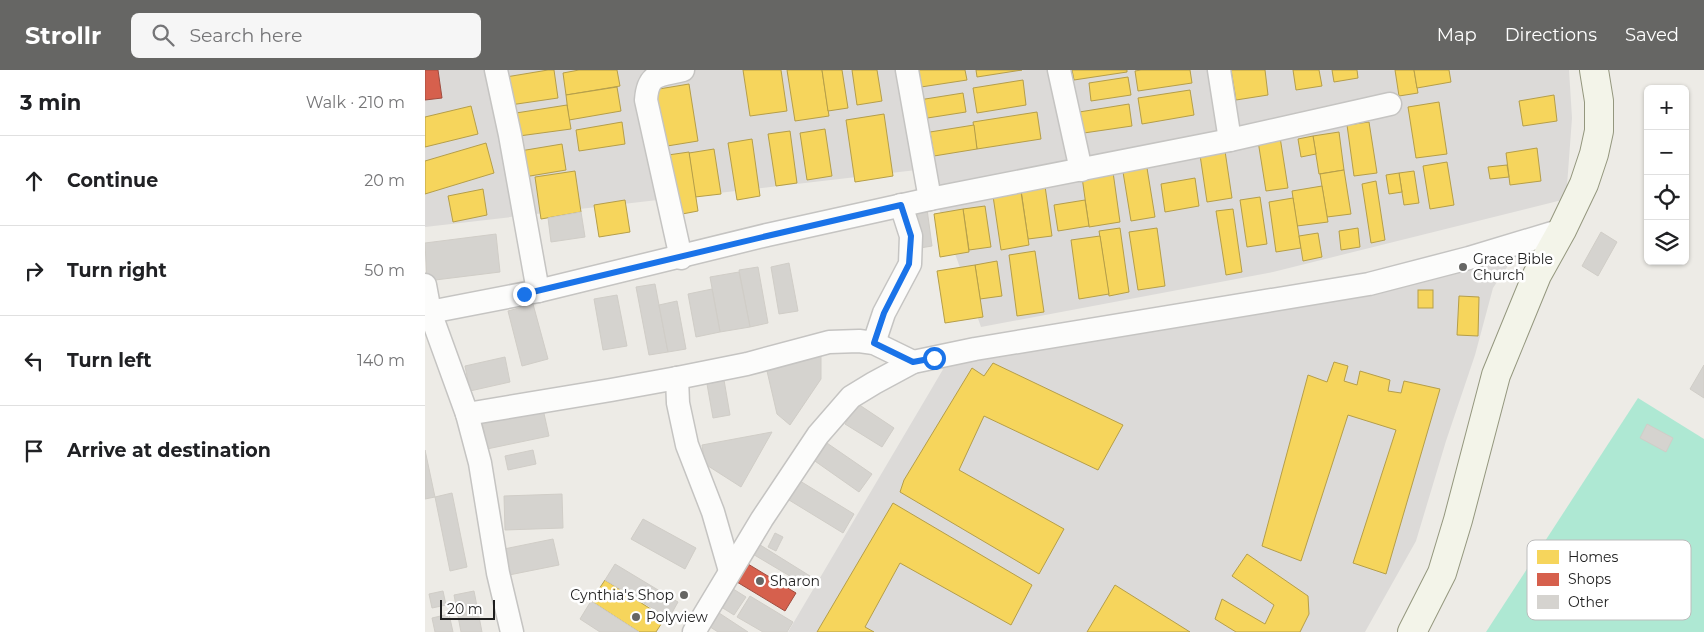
<!DOCTYPE html>
<html lang="en">
<head>
<meta charset="utf-8">
<style>
	:root { --surface:#fff; --page:#f6f6f6; --text:#202124; --muted:#757577; --line:#e0e0e0; --accent:#666664 }
	body { margin:0; font-family:Montserrat,sans-serif; background:var(--page); color:var(--text) }
	.controls { position:absolute; right:15px; top:15px; display:grid; overflow:hidden; border-radius:8px; box-shadow:0 1px 4px #0004 }
	.controls button { width:45px; height:45px; display:grid; place-items:center; padding:0; border:0; border-bottom:1px solid var(--line); background:var(--surface); color:var(--text); font:25px sans-serif }
	.scale { position:absolute; left:15px; bottom:12px; width:55px; box-sizing:border-box; padding-left:5px; border:2px solid #1e1e1e; border-top:0; font-size:14px; line-height:18px; white-space:nowrap; color:#1e1e1e; -webkit-text-stroke:4px #fff; paint-order:stroke }
	.stop { position:absolute; width:15px; height:15px; margin:-11px; border:4px solid #1a73e8; border-radius:50%; background:#fff }
	.stop.end { background:#1a73e8; border-color:#fff; box-shadow:0 1px 5px #0008 }
	.list { margin:0; padding:0; list-style:none }
	h2 { display:flex; justify-content:space-between; align-items:center; height:65px; margin:0; padding:0 20px; font-size:21px }
	h2 small { font-size:16px; font-weight:400; color:var(--muted) }
	.list li { display:grid; grid-template-columns:32px 1fr auto; gap:15px; align-items:center; box-sizing:border-box; height:90px; padding:0 20px; border-top:1px solid var(--line) }
	.list b { display:block; font-size:19px; white-space:nowrap }
	.list em { font-size:16px; font-style:normal; color:var(--muted) }
	.icon { flex:none; width:28px; height:28px; fill:none; stroke:currentColor; stroke-width:2; stroke-linecap:round; stroke-linejoin:round }
	.map { position:relative; flex:none; width:1279px; height:562px; overflow:hidden }
	header { display:flex; align-items:center; gap:30px; box-sizing:border-box; height:70px; padding:0 25px; background:var(--accent); color:#fff }
	header strong { font-size:24px }
	nav { display:flex; gap:28px; margin-inline-start:auto; font-size:18px }
	.search { width:350px; height:45px; background:var(--page); display:flex; align-items:center; gap:12px; box-sizing:border-box; padding:0 18px; border-radius:8px; color:var(--muted); font-size:19px }
	main { display:flex }
	aside { flex:1; background:var(--surface) }
	.map>svg:first-child { display:block }
</style>
</head>
<body>
<header>
<strong>Strollr</strong>
<div class="search"><svg class="icon" aria-label="search" viewBox="0 0 24 24"><circle cx="10" cy="10" r="6"/><path d="M15 15l6 6"/></svg>Search here</div>
<nav><a>Map</a><a>Directions</a><a>Saved</a></nav>
</header>
<main>
<aside>
<h2>3 min<small>Walk · 210 m</small></h2>
<ul class="list">
<li><svg class="icon" aria-label="ahead" viewBox="0 0 24 24"><path d="M12 20V5M6 11l6-6 6 6"/></svg><div><b>Continue</b></div><em>20 m</em></li>
<li><svg class="icon" aria-label="right" viewBox="0 0 24 24"><path d="M7 20v-9h11M14 6l5 5-5 5"/></svg><div><b>Turn right</b></div><em>50 m</em></li>
<li><svg class="icon" aria-label="left" viewBox="0 0 24 24"><path d="M17 20v-9H6M10 6l-5 5 5 5"/></svg><div><b>Turn left</b></div><em>140 m</em></li>
<li><svg class="icon" aria-label="arrive" viewBox="0 0 24 24"><path d="M6 21V4h12l-3 4 3 4H6"/></svg><div><b>Arrive at destination</b></div></li>
</ul>
</aside>
<div class="map">
<svg width="1279" height="562" viewBox="0 0 1279 562">
	<rect width="100%" height="100%" fill="#edebe6"/>
	<g fill="#dcdad8">
		<path d="M 0,0 L 1144,0 L 1147,48 L 1141,129 L 848,202 L 556,257 L 500,99 L 0,157 Z"/>
		<path d="M 1088,188 L 1068,218 L 1050,285 L 1021,371 L 991,471 L 940,562 L 363,562 L 520,296 Z"/>
	</g>
	<path fill="#aee8d3" d="M 1213,328 L 1279,369 L 1279,562 L 1061,562 Z"/>
	<g fill="#f6d55c" stroke="#b59e49">
		<path d="M 123,0 L 129,0 L 133,28 L 85,35 L 81,7 Z"/>
		<path d="M 154,0 L 192,0 L 195,16 L 141,25 L 138,3 Z"/>
		<path d="M 318,0 L 356,0 L 362,41 L 325,46 Z"/>
		<path d="M 362,0 L 397,0 L 404,46 L 370,51 Z"/>
		<path d="M 397,0 L 417,0 L 423,38 L 403,41 Z"/>
		<path d="M 427,0 L 452,0 L 457,31 L 432,35 Z"/>
		<path d="M 494,0 L 540,0 L 542,10 L 496,17 Z"/>
		<path d="M 551,0 L 597,0 L 552,7 Z"/>
		<path d="M 647,0 L 702,0 L 702,2 L 649,10 Z"/>
		<path d="M 716,0 L 765,0 L 767,13 L 713,21 L 710,1 Z"/>
		<path d="M 806,0 L 840,0 L 843,25 L 811,30 Z"/>
		<path d="M 868,0 L 894,0 L 897,16 L 871,20 Z"/>
		<path d="M 907,0 L 932,0 L 933,8 L 909,12 Z"/>
		<path d="M 970,0 L 989,0 L 993,23 L 974,26 Z"/>
		<path d="M 989,0 L 1024,0 L 1026,12 L 992,18 Z"/>
		<path d="M 703,7 L 706,25 L 666,31 L 664,13 Z"/>
		<path d="M 598,10 L 601,35 L 552,43 L 548,18 Z"/>
		<path d="M 264,14 L 273,71 L 236,77 L 228,20 Z"/>
		<path d="M 192,17 L 196,41 L 144,50 L 141,25 Z"/>
		<path d="M 765,20 L 769,45 L 717,54 L 713,28 Z"/>
		<path d="M 538,23 L 541,42 L 496,49 L 494,30 Z"/>
		<path d="M 1129,25 L 1132,51 L 1098,56 L 1094,31 Z"/>
		<path d="M 1014,32 L 1022,84 L 991,88 L 983,37 Z"/>
		<path d="M 704,34 L 707,56 L 652,64 L 648,43 Z"/>
		<path d="M 142,35 L 146,59 L 94,66 L 91,43 Z"/>
		<path d="M 46,36 L 53,64 L 0,77 L 0,47 Z"/>
		<path d="M 612,42 L 616,69 L 552,79 L 548,52 Z"/>
		<path d="M 459,44 L 468,106 L 430,112 L 421,50 Z"/>
		<path d="M 197,52 L 200,74 L 154,81 L 151,60 Z"/>
		<path d="M 944,52 L 952,103 L 929,106 L 922,55 Z"/>
		<path d="M 549,55 L 552,79 L 509,86 L 505,62 Z"/>
		<path d="M 400,59 L 407,106 L 382,110 L 375,63 Z"/>
		<path d="M 365,61 L 372,113 L 351,116 L 343,64 Z"/>
		<path d="M 914,62 L 919,100 L 894,104 L 888,66 Z"/>
		<path d="M 888,66 L 891,84 L 876,87 L 873,69 Z"/>
		<path d="M 855,67 L 863,118 L 841,121 L 833,71 Z"/>
		<path d="M 327,69 L 335,126 L 312,130 L 303,73 Z"/>
		<path d="M 61,73 L 69,103 L 0,124 L 0,91 Z"/>
		<path d="M 137,74 L 141,100 L 99,107 L 95,81 Z"/>
		<path d="M 1112,78 L 1116,111 L 1085,115 L 1081,83 Z"/>
		<path d="M 289,79 L 296,124 L 270,127 L 264,83 Z"/>
		<path d="M 800,81 L 807,128 L 782,132 L 775,85 Z"/>
		<path d="M 264,82 L 273,141 L 252,145 L 243,85 Z"/>
		<path d="M 1022,92 L 1029,135 L 1005,139 L 998,96 Z"/>
		<path d="M 1082,95 L 1084,107 L 1065,109 L 1063,97 Z"/>
		<path d="M 722,98 L 730,147 L 706,151 L 698,102 Z"/>
		<path d="M 919,100 L 926,144 L 902,147 L 895,104 Z"/>
		<path d="M 150,101 L 156,142 L 116,149 L 110,107 Z"/>
		<path d="M 989,101 L 994,133 L 979,135 L 974,103 Z"/>
		<path d="M 688,102 L 695,152 L 664,157 L 657,107 Z"/>
		<path d="M 974,103 L 977,122 L 964,124 L 961,105 Z"/>
		<path d="M 770,108 L 774,136 L 740,142 L 736,114 Z"/>
		<path d="M 951,111 L 960,170 L 946,173 L 937,114 Z"/>
		<path d="M 620,116 L 627,166 L 603,169 L 596,120 Z"/>
		<path d="M 897,116 L 903,152 L 872,156 L 867,121 Z"/>
		<path d="M 58,119 L 62,145 L 28,152 L 23,126 Z"/>
		<path d="M 596,122 L 604,175 L 576,180 L 568,126 Z"/>
		<path d="M 835,127 L 842,174 L 822,177 L 815,130 Z"/>
		<path d="M 868,128 L 876,178 L 851,182 L 844,132 Z"/>
		<path d="M 200,130 L 205,162 L 174,167 L 169,135 Z"/>
		<path d="M 660,130 L 664,156 L 633,161 L 629,135 Z"/>
		<path d="M 560,136 L 566,177 L 544,180 L 538,139 Z"/>
		<path d="M 538,139 L 544,182 L 515,187 L 509,144 Z"/>
		<path d="M 808,139 L 817,202 L 801,205 L 791,141 Z"/>
		<path d="M 695,158 L 704,222 L 684,226 L 674,161 Z"/>
		<path d="M 732,158 L 740,216 L 713,220 L 704,162 Z"/>
		<path d="M 933,158 L 935,177 L 916,180 L 914,161 Z"/>
		<path d="M 893,163 L 897,187 L 878,191 L 874,166 Z"/>
		<path d="M 675,166 L 684,224 L 654,229 L 646,170 Z"/>
		<path d="M 610,181 L 619,242 L 592,246 L 584,185 Z"/>
		<path d="M 572,191 L 577,226 L 555,229 L 550,195 Z"/>
		<path d="M 550,195 L 558,247 L 520,253 L 512,201 Z"/>
		<rect x="993" y="220" width="15" height="18"/>
		<path d="M 1034,226 L 1054,227 L 1053,266 L 1032,265 Z"/>
		<path d="M 909,292 L 923,296 L 919,311 L 932,315 L 935,301 L 965,310 L 963,321 L 976,323 L 979,311 L 1015,319 L 961,504 L 928,493 L 971,360 L 923,345 L 876,491 L 837,476 L 883,305 L 902,312 Z"/>
		<path d="M 568,293 L 698,355 L 673,400 L 559,346 L 534,400 L 639,459 L 614,504 L 475,422 L 479,410 L 547,298 L 559,306 Z"/>
		<path d="M 468,433 L 607,515 L 586,555 L 475,493 L 440,557 L 449,562 L 392,562 Z"/>
		<path d="M 822,484 L 883,526 L 884,544 L 875,562 L 811,562 L 790,549 L 797,529 L 840,554 L 849,535 L 807,506 Z"/>
		<path d="M 180,510 L 240,548 L 231,562 L 214,562 L 166,531 Z"/>
		<path d="M 690,515 L 765,562 L 662,562 Z"/>
	</g>
	<g fill="#d6604d" stroke="#9f4c3f">
		<path d="M 0,0 L 13,0 L 17,28 L 0,30 Z"/>
		<path d="M 318,491 L 371,523 L 360,541 L 307,509 Z"/>
	</g>
	<g fill="#d5d3cf" stroke="#d0cdc7">
		<path d="M 502,139 L 507,176 L 495,178 L 490,141 Z"/>
		<path d="M 156,142 L 160,167 L 126,172 L 123,148 Z"/>
		<path d="M 1176,162 L 1192,172 L 1173,206 L 1157,196 Z"/>
		<path d="M 71,164 L 75,202 L 2,211 L 0,173 Z"/>
		<path d="M 364,193 L 373,241 L 354,244 L 346,197 Z"/>
		<path d="M 333,197 L 343,253 L 325,257 L 314,200 Z"/>
		<path d="M 314,202 L 325,257 L 295,262 L 285,207 Z"/>
		<path d="M 230,214 L 243,282 L 224,285 L 211,217 Z"/>
		<path d="M 287,219 L 295,262 L 271,267 L 263,224 Z"/>
		<path d="M 192,225 L 202,276 L 178,280 L 169,229 Z"/>
		<path d="M 252,231 L 261,279 L 243,282 L 234,235 Z"/>
		<path d="M 108,234 L 123,289 L 97,296 L 83,241 Z"/>
		<path d="M 396,283 L 396,309 L 365,355 L 352,344 L 342,301 Z"/>
		<path d="M 80,287 L 85,312 L 45,321 L 40,296 Z"/>
		<path d="M 1279,295 L 1279,328 L 1265,319 Z"/>
		<path d="M 299,310 L 305,345 L 288,348 L 282,314 Z"/>
		<path d="M 433,334 L 469,358 L 457,377 L 420,354 Z"/>
		<path d="M 118,339 L 124,366 L 62,379 L 57,352 Z"/>
		<path d="M 1222,354 L 1248,368 L 1241,382 L 1215,368 Z"/>
		<path d="M 347,362 L 316,417 L 280,394 L 277,375 Z"/>
		<path d="M 399,371 L 447,404 L 434,422 L 387,389 Z"/>
		<path d="M 0,380 L 10,427 L 0,429 Z"/>
		<path d="M 108,380 L 111,394 L 83,400 L 80,386 Z"/>
		<path d="M 375,411 L 429,444 L 418,463 L 364,430 Z"/>
		<path d="M 27,423 L 42,497 L 25,501 L 10,427 Z"/>
		<path d="M 137,424 L 138,458 L 80,460 L 79,426 Z"/>
		<path d="M 218,449 L 271,478 L 260,499 L 206,469 Z"/>
		<path d="M 350,463 L 358,467 L 351,481 L 343,477 Z"/>
		<path d="M 128,469 L 134,495 L 84,505 L 79,479 Z"/>
		<path d="M 332,473 L 385,506 L 380,515 L 326,483 Z"/>
		<path d="M 190,494 L 253,532 L 244,548 L 180,510 Z"/>
		<path d="M 305,517 L 321,527 L 309,545 L 293,535 Z"/>
		<path d="M 18,521 L 21,535 L 7,538 L 4,524 Z"/>
		<path d="M 49,521 L 57,562 L 36,562 L 29,525 Z"/>
		<path d="M 325,526 L 368,552 L 362,562 L 338,562 L 312,547 Z"/>
		<path d="M 166,531 L 214,562 L 175,562 L 155,549 Z"/>
		<path d="M 288,539 L 323,562 L 293,562 L 279,553 Z"/>
		<path d="M 24,544 L 28,562 L 10,562 L 7,548 Z"/>
	</g>
	<g fill="none" stroke-linecap="round" stroke-linejoin="round">
		<defs>
			<g id="street">
				<path d="M 482,0 L 505,129"/>
				<path d="M 634,0 L 656,100"/>
				<path d="M 794,0 L 805,70"/>
				<path d="M 256,188 L 221,30 C 223,2 235,6 258,0"/>
				<path d="M 0,215 L 5,242 L 42,344 L 55,393 L 73,503 L 87,562"/>
				<path d="M 113,221 L 342,165 L 505,129 L 805,70 L 965,34"/>
				<path d="M 0,243 L 113,221 L 85,65 L 71,0"/>
				<path d="M 449,273 L 459,243 L 485,194 L 486,166 L 476,135"/>
				<path d="M 252,308 L 253,333 L 262,375 L 288,442 L 305,501"/>
				<path d="M 42,344 L 186,320 L 252,308 L 322,294 L 404,272 L 434,271 L 449,273 L 488,292"/>
				<path d="M 269,562 L 337,449 L 393,365 L 426,327 L 449,313 L 488,292 L 550,279 L 944,214 L 1044,188 L 1137,160"/>
			</g>
			<path id="secondary" d="M 987,562 L 1017,503 L 1033,450 L 1071,305 L 1112,205 L 1137,160 L 1159,114 L 1169,84 L 1174,61 L 1174,31 L 1169,0"/>
		</defs>
		<use href="#street" stroke="#c5c4c2" stroke-width="25"/>
		<use href="#secondary" stroke="#94977e" stroke-width="30"/>
		<use href="#street" stroke="#fcfcfb" stroke-width="22"/>
		<use href="#secondary" stroke="#f3f4e9" stroke-width="28"/>
	</g>
	<g fill="none" stroke-linecap="round" stroke-linejoin="round">
		<path stroke="#1a73e8" stroke-width="6" d="M 99,224 L 342,166 L 476,135 L 486,166 L 484,194 L 459,243 L 449,273 L 488,292 L 509,288"/>
	</g>
	<g fill="#666664" stroke="#fff" stroke-width="2">
		<circle cx="1038" cy="197" r="5"/>
		<circle cx="335" cy="511" r="5"/>
		<circle cx="259" cy="525" r="5"/>
		<circle cx="211" cy="547" r="5"/>
	</g>
	<g text-anchor="middle" stroke-width="5" stroke-linejoin="round" paint-order="stroke">
		<g font-size="14" fill="#1e1e1e" stroke="#fff" text-anchor="start">
			<text x="1048" y="194">Grace Bible<tspan x="1048" dy="16">Church</tspan></text>
			<text x="345" y="516">Sharon</text>
			<text x="249" y="530" text-anchor="end">Cynthia's Shop</text>
			<text x="221" y="552">Polyview</text>
		</g>
	</g>
	<rect x="1102" y="470" width="164" height="80" rx="8" fill="#fff" stroke="#bcbcbc" stroke-width="1"/>
	<rect x="1112" y="480" width="22" height="14" fill="#f6d55c"/>
	<rect x="1112" y="503" width="22" height="13" fill="#d6604d"/>
	<rect x="1112" y="525" width="22" height="14" fill="#d5d3cf"/>
	<g font-size="14" fill="#1e1e1e">
		<text x="1143" y="492">Homes</text>
		<text x="1143" y="514">Shops</text>
		<text x="1143" y="537">Other</text>
	</g>
</svg>
<div class="controls">
<button>+</button>
<button>−</button>
<button><svg class="icon" aria-label="locate" viewBox="0 0 24 24"><circle cx="12" cy="12" r="6"/><path d="M12 2v4M12 18v4M2 12h4M18 12h4"/></svg></button>
<button><svg class="icon" aria-label="layers" viewBox="0 0 24 24"><path d="M12 4l9 5-9 5-9-5zM3 14l9 5 9-5"/></svg></button>
</div>
<div class="scale">20 m</div>
<div class="stop" style="left:509px;top:288px"></div>
<div class="stop end" style="left:99px;top:224px"></div>
</div>
</main>
</body>
</html>
